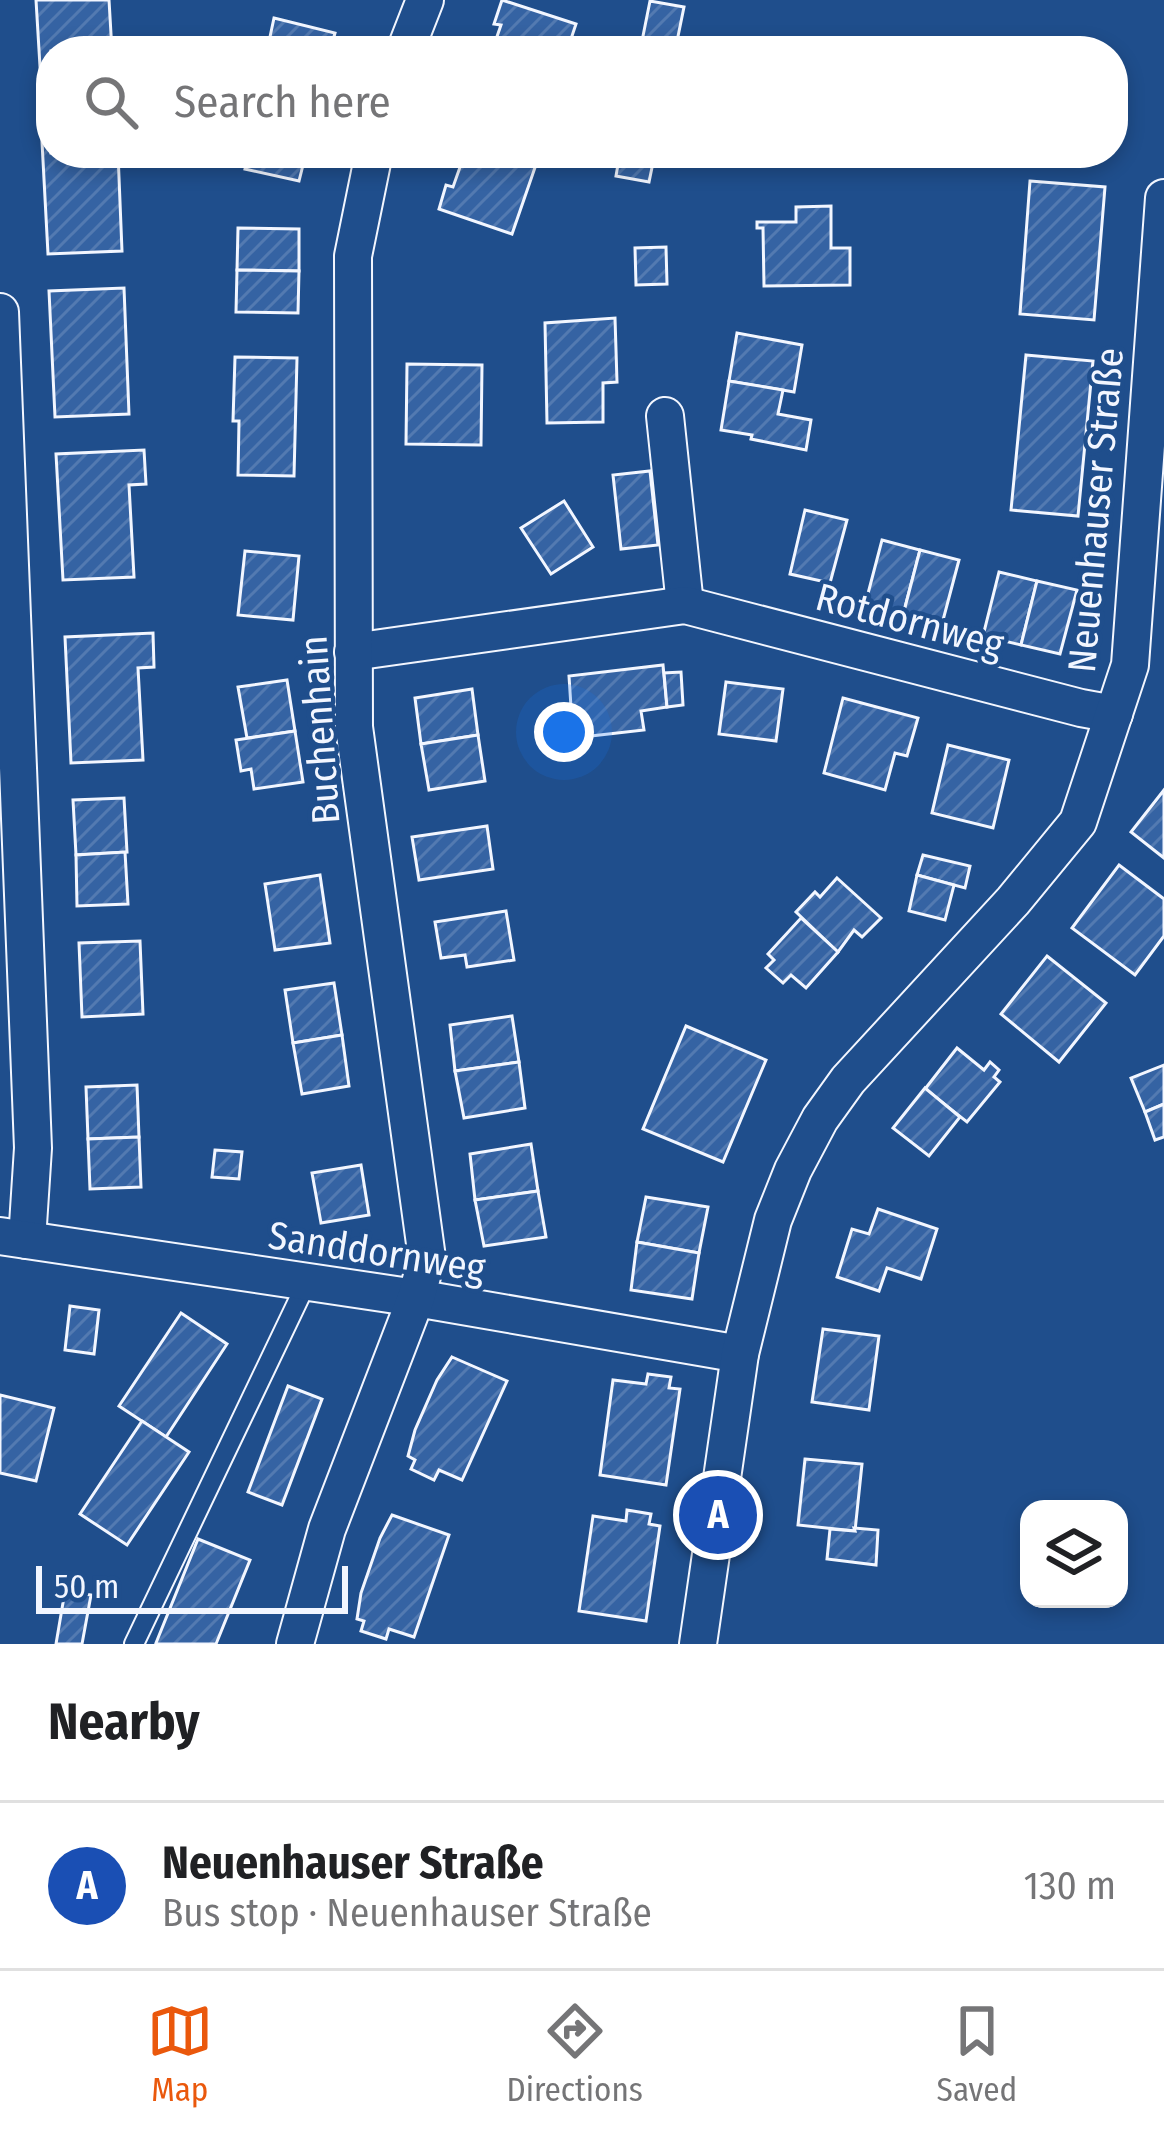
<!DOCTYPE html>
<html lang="en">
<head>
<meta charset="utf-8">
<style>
	:root { --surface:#fff; --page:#f6f6f6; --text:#202124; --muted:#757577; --line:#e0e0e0; --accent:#ea580c }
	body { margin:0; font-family:"Fira Sans Condensed",sans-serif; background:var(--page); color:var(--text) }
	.controls { position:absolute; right:36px; bottom:36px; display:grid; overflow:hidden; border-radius:24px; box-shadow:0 6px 18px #0003 }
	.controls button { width:108px; height:108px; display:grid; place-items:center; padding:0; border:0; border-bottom:3px solid var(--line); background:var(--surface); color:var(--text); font:60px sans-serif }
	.scale { position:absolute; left:36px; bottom:30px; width:312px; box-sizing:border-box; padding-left:12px; border:6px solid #f2f6ff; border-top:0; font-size:33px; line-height:42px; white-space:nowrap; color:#f2f6ff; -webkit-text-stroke:9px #1f4e8c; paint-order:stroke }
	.you { position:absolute; left:564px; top:732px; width:42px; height:42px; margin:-30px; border:9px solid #fff; border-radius:50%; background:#1a73e8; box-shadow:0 0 0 18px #1a73e833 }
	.badge { display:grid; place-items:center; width:78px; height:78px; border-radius:50%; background:var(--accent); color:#fff; font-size:39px; font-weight:700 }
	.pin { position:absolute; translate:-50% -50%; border:6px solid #fff; box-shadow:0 3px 12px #0006 }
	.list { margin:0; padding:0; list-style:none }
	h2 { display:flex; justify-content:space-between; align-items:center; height:156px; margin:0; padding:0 48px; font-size:51px }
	h2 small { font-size:39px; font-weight:400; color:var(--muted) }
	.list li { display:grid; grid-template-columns:78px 1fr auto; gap:36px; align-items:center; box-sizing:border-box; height:168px; padding:0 48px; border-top:3px solid var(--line) }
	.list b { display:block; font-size:45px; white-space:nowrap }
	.list p { margin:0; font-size:39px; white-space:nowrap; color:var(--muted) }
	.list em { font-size:39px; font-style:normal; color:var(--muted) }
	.icon { flex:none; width:66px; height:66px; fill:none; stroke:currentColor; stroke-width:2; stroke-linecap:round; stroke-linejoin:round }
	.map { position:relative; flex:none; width:1164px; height:1644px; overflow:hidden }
	.search { position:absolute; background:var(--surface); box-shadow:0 6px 18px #0003; left:36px; right:36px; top:36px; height:132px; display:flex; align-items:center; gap:30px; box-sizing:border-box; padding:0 42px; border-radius:48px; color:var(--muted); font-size:45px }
	.sheet { height:324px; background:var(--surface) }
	nav { display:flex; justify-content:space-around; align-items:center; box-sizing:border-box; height:168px; border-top:3px solid var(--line); background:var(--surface); font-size:33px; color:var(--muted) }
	nav a { display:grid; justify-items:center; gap:6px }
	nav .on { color:var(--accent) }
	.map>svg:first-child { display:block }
</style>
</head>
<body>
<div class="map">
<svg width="1164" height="1644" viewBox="0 0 1164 1644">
	<defs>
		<pattern id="building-hatch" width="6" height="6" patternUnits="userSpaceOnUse" patternTransform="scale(3)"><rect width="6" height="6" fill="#3563a3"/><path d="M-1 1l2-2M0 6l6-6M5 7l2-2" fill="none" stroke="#537ab1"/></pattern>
	</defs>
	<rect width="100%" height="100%" fill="#1f4e8c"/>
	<g fill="url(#building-hatch)" stroke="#f2f6ff" stroke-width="3">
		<path d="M 36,0 L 109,0 L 112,51 L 51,51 L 51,82 L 41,83 Z"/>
		<path d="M 502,0 L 576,24 L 567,51 L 492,51 L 501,25 L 494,24 Z"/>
		<path d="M 650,1 L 684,7 L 675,51 L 640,51 Z"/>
		<path d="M 274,18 L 335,33 L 330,51 L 267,51 Z"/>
		<path d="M 1083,44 L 1084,51 L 1021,51 L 1020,46 Z"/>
		<path d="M 41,123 L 51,123 L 51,153 L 118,153 L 122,251 L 48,254 Z"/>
		<path d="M 249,153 L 306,153 L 299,181 L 245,169 Z"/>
		<path d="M 465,153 L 540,153 L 512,234 L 439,209 L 446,185 L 453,187 Z"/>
		<path d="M 620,153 L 655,153 L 649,182 L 616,176 Z"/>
		<path d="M 1030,181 L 1105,187 L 1094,320 L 1020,314 Z"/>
		<path d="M 831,206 L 831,248 L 850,248 L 850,285 L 764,286 L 763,228 L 757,228 L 757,222 L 796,222 L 796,207 Z"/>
		<path d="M 238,228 L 299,229 L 299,271 L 237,270 Z"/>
		<path d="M 666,247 L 667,284 L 636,285 L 635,248 Z"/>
		<path d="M 237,270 L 299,271 L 298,313 L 236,312 Z"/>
		<path d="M 124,288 L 129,414 L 55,417 L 49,291 Z"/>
		<path d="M 615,318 L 617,382 L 603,383 L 603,422 L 547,423 L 545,323 Z"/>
		<path d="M 737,333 L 802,345 L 794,392 L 729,381 Z"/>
		<path d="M 1026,355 L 1093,361 L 1078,516 L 1011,510 Z"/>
		<path d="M 235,357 L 297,358 L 294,476 L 238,475 L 239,421 L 233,421 Z"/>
		<path d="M 407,364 L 482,365 L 481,445 L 406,444 Z"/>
		<path d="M 729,381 L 783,390 L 778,414 L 811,420 L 806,450 L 751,439 L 752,435 L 721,430 Z"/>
		<path d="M 144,450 L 146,484 L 129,485 L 134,577 L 63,580 L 56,454 Z"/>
		<path d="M 650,471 L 658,545 L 621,549 L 613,475 Z"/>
		<path d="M 564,501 L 593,547 L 551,574 L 521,528 Z"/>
		<path d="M 805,510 L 847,520 L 830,583 L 790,574 Z"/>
		<path d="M 882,540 L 920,550 L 903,615 L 865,605 Z"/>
		<path d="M 920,550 L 959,560 L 942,624 L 903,615 Z"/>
		<path d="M 245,551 L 299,556 L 293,620 L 238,615 Z"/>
		<path d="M 999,572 L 1037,581 L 1021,645 L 983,636 Z"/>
		<path d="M 1037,581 L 1077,590 L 1060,654 L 1021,645 Z"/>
		<path d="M 153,633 L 154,667 L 138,668 L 143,760 L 71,763 L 65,637 Z"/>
		<path d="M 663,665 L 667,707 L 641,711 L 644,730 L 573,738 L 569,676 Z"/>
		<path d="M 681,672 L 683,705 L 667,707 L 664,673 Z"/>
		<path d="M 287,680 L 295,731 L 247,738 L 238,687 Z"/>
		<path d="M 726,682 L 783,689 L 776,741 L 719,734 Z"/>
		<path d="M 472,689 L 478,735 L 421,744 L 415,698 Z"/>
		<path d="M 843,698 L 918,718 L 907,756 L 895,753 L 885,790 L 824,773 Z"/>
		<path d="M 295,731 L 303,782 L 254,789 L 251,769 L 241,771 L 236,740 Z"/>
		<path d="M 478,735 L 485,781 L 429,790 L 421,744 Z"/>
		<path d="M 948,745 L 1009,760 L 993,828 L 932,813 Z"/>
		<path d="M 1164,790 L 1164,858 L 1131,832 Z"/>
		<path d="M 124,798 L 127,852 L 76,855 L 73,800 Z"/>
		<path d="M 487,826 L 493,869 L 419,880 L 412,837 Z"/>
		<path d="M 125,852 L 128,904 L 77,906 L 76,855 Z"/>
		<path d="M 923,855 L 970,866 L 965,888 L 917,875 Z"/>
		<path d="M 1119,865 L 1164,899 L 1164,936 L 1135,975 L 1072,928 Z"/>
		<path d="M 320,875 L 330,943 L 275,950 L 265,884 Z"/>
		<path d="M 917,875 L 954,885 L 945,920 L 909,911 Z"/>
		<path d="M 837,878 L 881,918 L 862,937 L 854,930 L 838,952 L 796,912 L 815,892 L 820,897 Z"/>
		<path d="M 506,911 L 514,960 L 467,967 L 465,955 L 441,958 L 435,922 Z"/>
		<path d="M 801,918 L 838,952 L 806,988 L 791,975 L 783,983 L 766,968 L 774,960 L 768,954 Z"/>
		<path d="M 140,941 L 143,1014 L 82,1017 L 79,943 Z"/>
		<path d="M 1047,956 L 1106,1003 L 1059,1062 L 1001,1014 Z"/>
		<path d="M 334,983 L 342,1035 L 293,1043 L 285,990 Z"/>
		<path d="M 512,1016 L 519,1062 L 455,1071 L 450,1025 Z"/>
		<path d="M 686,1026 L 766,1060 L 723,1162 L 643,1129 Z"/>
		<path d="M 342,1035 L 349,1086 L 302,1094 L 293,1043 Z"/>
		<path d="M 957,1048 L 984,1070 L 990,1062 L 999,1070 L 994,1077 L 1000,1082 L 967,1122 L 925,1089 Z"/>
		<path d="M 519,1062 L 525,1108 L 464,1118 L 455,1071 Z"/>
		<path d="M 1164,1065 L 1164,1104 L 1145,1112 L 1131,1078 Z"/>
		<path d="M 137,1085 L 139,1137 L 88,1139 L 86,1087 Z"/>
		<path d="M 925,1088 L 960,1117 L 929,1156 L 893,1128 Z"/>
		<path d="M 1164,1104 L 1164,1137 L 1155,1140 L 1145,1112 Z"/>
		<path d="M 139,1137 L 141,1187 L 90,1189 L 88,1139 Z"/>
		<path d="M 531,1144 L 538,1191 L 475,1200 L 470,1154 Z"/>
		<path d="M 215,1150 L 242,1152 L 239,1179 L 212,1177 Z"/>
		<path d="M 361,1165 L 369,1215 L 321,1223 L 312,1173 Z"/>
		<path d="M 538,1191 L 546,1237 L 484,1246 L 475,1200 Z"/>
		<path d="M 646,1197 L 708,1207 L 699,1253 L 637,1242 Z"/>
		<path d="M 878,1209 L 937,1229 L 921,1279 L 887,1268 L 879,1291 L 837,1277 L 852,1229 L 869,1234 Z"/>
		<path d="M 637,1242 L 699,1253 L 692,1299 L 631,1290 Z"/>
		<path d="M 70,1306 L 99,1310 L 94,1354 L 65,1350 Z"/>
		<path d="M 181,1313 L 227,1344 L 166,1437 L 119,1406 Z"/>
		<path d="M 823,1329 L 879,1336 L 869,1410 L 812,1402 Z"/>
		<path d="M 452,1357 L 507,1381 L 462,1480 L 439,1470 L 434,1480 L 411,1469 L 415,1460 L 408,1456 L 415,1430 L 437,1380 Z"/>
		<path d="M 648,1374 L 671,1377 L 669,1388 L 680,1389 L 666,1485 L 600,1475 L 613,1380 L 646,1384 Z"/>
		<path d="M 288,1386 L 322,1399 L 282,1505 L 248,1492 Z"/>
		<path d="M 0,1395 L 54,1408 L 36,1481 L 0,1473 Z"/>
		<path d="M 142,1421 L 189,1452 L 127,1545 L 80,1514 Z"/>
		<path d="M 805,1459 L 862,1464 L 855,1531 L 798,1525 Z"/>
		<path d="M 627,1510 L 651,1514 L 649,1524 L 660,1526 L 646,1621 L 579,1611 L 593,1516 L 626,1521 Z"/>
		<path d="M 392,1515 L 449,1535 L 414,1637 L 389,1629 L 386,1639 L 361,1631 L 364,1621 L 357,1619 L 361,1593 L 380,1538 Z"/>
		<path d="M 854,1528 L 878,1530 L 876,1565 L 827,1559 L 830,1529 L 855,1531 Z"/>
		<path d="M 198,1539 L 250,1560 L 216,1644 L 158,1644 L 156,1643 Z"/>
		<path d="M 65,1591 L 91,1595 L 82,1644 L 56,1644 Z"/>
	</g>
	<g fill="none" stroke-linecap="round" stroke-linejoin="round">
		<defs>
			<path id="service" d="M 134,1644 L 307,1282"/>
			<g id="minor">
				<path d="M 405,51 L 425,0"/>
				<path d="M 0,312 L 33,1148 L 27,1240"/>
				<path d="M 665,416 L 685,605"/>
				<path d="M 353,652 L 685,605 L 1081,708 L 1114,714"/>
				<path d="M 0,1236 L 416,1298 L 740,1354"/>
				<path d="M 295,1644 L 327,1529 L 416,1298 L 427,1258 L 354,727 L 353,256 L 374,153"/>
				<path d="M 698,1644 L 740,1354 L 773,1220 L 793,1170 L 820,1119 L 848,1080 L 1013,901 L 1078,822 L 1130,665 L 1164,198"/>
			</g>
		</defs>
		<use href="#service" stroke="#f2f6ff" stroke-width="22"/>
		<use href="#minor" stroke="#f2f6ff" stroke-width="40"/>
		<use href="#service" stroke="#1f4e8c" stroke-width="18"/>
		<use href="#minor" stroke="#1f4e8c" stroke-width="36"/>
	</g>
	<g text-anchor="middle" stroke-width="9" stroke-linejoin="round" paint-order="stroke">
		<g font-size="39" fill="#f2f6ff" stroke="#1f4e8c">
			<text transform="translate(1095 510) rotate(-85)" y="14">Neuenhauser Straße</text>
			<text transform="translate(910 620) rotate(15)" y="14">Rotdornweg</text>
			<text transform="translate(319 730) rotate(-94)" y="14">Buchenhain</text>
			<text transform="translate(377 1251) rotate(9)" y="14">Sanddornweg</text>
		</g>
	</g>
</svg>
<div class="controls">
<button><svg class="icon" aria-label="layers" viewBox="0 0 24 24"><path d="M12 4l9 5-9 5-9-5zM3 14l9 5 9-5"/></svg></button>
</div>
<div class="scale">50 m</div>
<div class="you"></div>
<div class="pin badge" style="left:718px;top:1515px;background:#1a4fb4">A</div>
<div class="search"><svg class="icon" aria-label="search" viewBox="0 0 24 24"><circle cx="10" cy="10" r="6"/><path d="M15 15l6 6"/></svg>Search here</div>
</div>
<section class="sheet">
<h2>Nearby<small></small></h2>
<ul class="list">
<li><span class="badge" style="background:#1a4fb4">A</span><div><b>Neuenhauser Straße</b><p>Bus stop · Neuenhauser Straße</p></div><em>130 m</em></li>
</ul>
</section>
<nav>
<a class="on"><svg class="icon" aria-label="map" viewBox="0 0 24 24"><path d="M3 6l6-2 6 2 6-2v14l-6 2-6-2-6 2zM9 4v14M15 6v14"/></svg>Map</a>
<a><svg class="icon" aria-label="directions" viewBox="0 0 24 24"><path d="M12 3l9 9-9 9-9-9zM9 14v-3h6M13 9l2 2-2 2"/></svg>Directions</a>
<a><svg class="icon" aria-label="saved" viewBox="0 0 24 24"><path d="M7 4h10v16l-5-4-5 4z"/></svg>Saved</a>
</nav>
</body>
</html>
